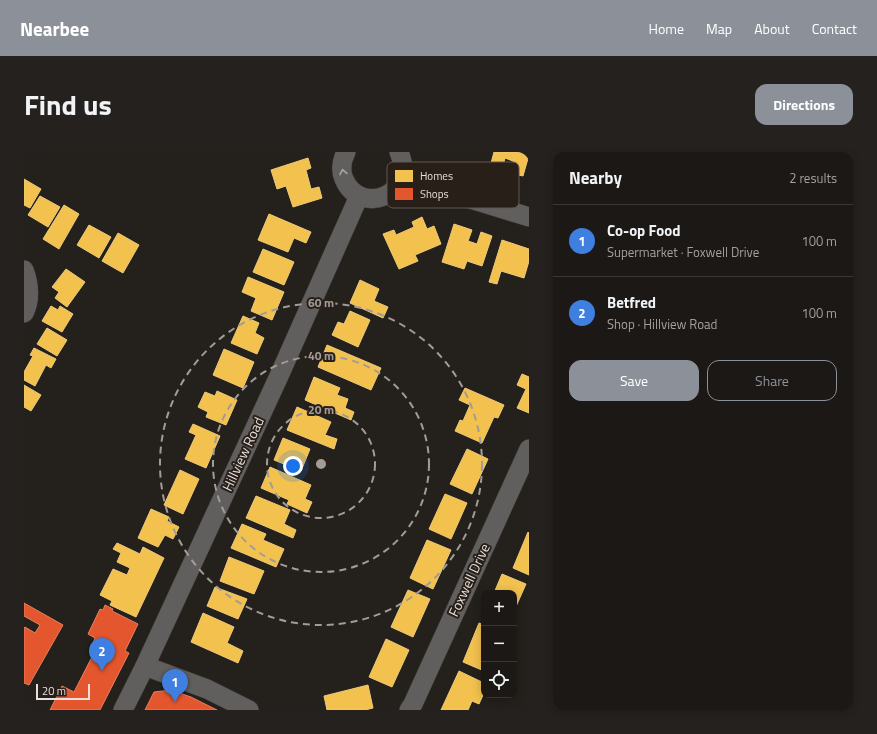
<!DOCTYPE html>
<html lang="en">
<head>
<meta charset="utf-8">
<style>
	:root { --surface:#1b1815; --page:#24211e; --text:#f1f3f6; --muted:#a0a0a0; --line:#393734; --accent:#8c9099 }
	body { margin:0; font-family:"Titillium Web",sans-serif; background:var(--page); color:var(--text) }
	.controls { position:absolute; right:12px; bottom:12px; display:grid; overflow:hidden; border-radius:8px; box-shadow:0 2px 10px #0003 }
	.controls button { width:36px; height:36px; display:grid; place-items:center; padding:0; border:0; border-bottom:1px solid var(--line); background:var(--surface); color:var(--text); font:20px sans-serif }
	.scale { position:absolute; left:12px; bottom:10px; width:54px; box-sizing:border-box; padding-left:4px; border:2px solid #e6dfdb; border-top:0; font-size:11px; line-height:14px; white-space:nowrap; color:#e6dfdb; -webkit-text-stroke:3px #281f19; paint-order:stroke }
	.you { position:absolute; left:269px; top:314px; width:14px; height:14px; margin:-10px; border:3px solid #fff; border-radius:50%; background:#1a73e8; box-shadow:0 0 0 6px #1a73e833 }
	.badge { display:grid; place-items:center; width:26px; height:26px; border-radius:50%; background:var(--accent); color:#fff; font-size:13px; font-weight:700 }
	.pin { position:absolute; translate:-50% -33px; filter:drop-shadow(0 1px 2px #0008) }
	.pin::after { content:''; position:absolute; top:21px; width:14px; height:12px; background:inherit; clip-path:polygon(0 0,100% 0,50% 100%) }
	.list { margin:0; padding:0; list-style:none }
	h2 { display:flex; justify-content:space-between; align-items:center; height:52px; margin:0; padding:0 16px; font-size:17px }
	h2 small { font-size:13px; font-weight:400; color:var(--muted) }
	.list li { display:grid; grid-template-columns:26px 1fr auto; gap:12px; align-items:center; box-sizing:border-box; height:72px; padding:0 16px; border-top:1px solid var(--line) }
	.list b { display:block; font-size:15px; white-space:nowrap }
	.list p { margin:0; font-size:13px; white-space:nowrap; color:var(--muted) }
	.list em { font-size:13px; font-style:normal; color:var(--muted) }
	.actions { display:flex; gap:8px; padding:12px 16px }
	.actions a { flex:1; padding:9px 0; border:1px solid var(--accent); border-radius:12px; text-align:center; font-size:14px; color:var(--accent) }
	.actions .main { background:var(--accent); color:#fff }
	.icon { flex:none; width:22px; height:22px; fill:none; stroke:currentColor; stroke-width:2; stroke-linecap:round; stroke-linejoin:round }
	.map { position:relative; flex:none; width:505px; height:558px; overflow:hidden; border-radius:12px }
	header { display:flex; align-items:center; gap:24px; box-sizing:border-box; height:56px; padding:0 20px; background:var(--accent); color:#fff }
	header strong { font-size:19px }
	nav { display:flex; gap:22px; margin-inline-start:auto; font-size:14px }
	.intro { display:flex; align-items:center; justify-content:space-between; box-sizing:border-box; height:96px; padding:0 24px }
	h1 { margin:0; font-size:28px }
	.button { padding:10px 18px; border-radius:12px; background:var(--accent); color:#fff; font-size:14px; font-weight:700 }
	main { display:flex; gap:24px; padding:0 24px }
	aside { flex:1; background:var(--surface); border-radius:12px; box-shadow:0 2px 10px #0003 }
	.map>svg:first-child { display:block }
</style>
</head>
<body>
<header>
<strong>Nearbee</strong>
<nav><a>Home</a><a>Map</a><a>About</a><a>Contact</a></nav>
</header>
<div class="intro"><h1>Find us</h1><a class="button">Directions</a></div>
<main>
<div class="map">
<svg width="505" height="558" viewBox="0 0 505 558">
	<rect width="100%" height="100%" fill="#24201c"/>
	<g fill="#f2c14e" stroke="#eeca78">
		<path d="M 470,0 L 505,0 L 505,3 L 499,24 L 486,21 L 489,9 L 481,6 L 478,18 L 466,15 Z"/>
		<path d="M 284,6 L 287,16 L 282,18 L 287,37 L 295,35 L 298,46 L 269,55 L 262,34 L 253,37 L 247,18 Z"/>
		<path d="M 0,27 L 17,37 L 6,56 L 0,53 Z"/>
		<path d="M 16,44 L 36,55 L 24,75 L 4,63 Z"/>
		<path d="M 40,53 L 55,62 L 35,97 L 19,87 Z"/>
		<path d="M 245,62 L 287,80 L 282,91 L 270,86 L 264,100 L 234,88 Z"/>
		<path d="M 398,65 L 403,77 L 410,74 L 417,92 L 391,103 L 394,109 L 375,117 L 359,82 L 370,78 L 372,83 L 390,75 L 388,70 Z"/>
		<path d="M 430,72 L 448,78 L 444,89 L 453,92 L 457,80 L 468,84 L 458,114 L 443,109 L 440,117 L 418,110 Z"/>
		<path d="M 65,73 L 87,85 L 75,106 L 53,93 Z"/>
		<path d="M 94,81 L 115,93 L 99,121 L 78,109 Z"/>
		<path d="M 478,88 L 505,97 L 505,109 L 500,126 L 477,119 L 473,132 L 465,130 Z"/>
		<path d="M 239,97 L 270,110 L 260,133 L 229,120 Z"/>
		<path d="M 42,117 L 61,130 L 43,155 L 31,146 L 35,140 L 28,135 Z"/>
		<path d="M 224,125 L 260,140 L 248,168 L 227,159 L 232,146 L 218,140 Z"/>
		<path d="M 336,128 L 355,137 L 350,149 L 364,155 L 359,166 L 326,151 Z"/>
		<path d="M 27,154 L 34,158 L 36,154 L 49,162 L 38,180 L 18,169 Z"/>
		<path d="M 326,159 L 346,168 L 334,195 L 308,183 L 314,170 L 320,172 Z"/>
		<path d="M 219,164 L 235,171 L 231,181 L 240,186 L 233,202 L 207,191 Z"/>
		<path d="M 23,176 L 43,188 L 33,204 L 13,192 Z"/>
		<path d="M 303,193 L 357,216 L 347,238 L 294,215 Z"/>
		<path d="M 10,196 L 32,207 L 27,216 L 22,213 L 11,234 L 0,228 L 0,220 L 9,204 L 6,203 Z"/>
		<path d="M 200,197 L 230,210 L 219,236 L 189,223 Z"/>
		<path d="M 498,222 L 505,225 L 505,261 L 493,256 L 502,237 L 493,233 Z"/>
		<path d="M 290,225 L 316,236 L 313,243 L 324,247 L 321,256 L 330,260 L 327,268 L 281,248 Z"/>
		<path d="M 0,233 L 17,243 L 7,259 L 0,255 Z"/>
		<path d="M 441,236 L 480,253 L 474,266 L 470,265 L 458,291 L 431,279 L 436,268 L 439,269 L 446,253 L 435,248 Z"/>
		<path d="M 193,239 L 213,248 L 202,273 L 182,265 L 184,260 L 174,255 L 181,240 L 191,244 Z"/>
		<path d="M 273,255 L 307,270 L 301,283 L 313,287 L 310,297 L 263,278 Z"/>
		<path d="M 169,272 L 196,284 L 182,316 L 161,307 L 172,283 L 165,280 Z"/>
		<path d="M 259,286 L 286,297 L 277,319 L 250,308 Z"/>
		<path d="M 443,297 L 464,307 L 448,342 L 426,332 Z"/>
		<path d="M 246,315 L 287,333 L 281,347 L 288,350 L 283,361 L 263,352 L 265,348 L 237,336 Z"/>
		<path d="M 156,318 L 175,327 L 159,362 L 140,353 Z"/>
		<path d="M 421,342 L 443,351 L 427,387 L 405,377 Z"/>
		<path d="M 232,344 L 266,358 L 260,372 L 272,378 L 269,386 L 222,366 Z"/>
		<path d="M 127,357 L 145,365 L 143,369 L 155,375 L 149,387 L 141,383 L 134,395 L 114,386 Z"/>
		<path d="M 218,372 L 242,382 L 239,388 L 260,397 L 252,415 L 207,396 Z"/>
		<path d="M 504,380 L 505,381 L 505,423 L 489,416 Z"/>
		<path d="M 403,388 L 427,398 L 409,437 L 386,426 Z"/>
		<path d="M 93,391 L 116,402 L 119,395 L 140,406 L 112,465 L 86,453 L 88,449 L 76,443 L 89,417 L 103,423 L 106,416 L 93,410 L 97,401 L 89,397 Z"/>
		<path d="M 205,405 L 240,419 L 230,442 L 196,429 Z"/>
		<path d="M 478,422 L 502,432 L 490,459 L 490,441 L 470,441 Z"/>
		<path d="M 191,435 L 223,447 L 214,467 L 183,454 Z"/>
		<path d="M 384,438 L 406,447 L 389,485 L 367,475 Z"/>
		<path d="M 179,461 L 210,475 L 203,491 L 219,499 L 214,511 L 167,490 Z"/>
		<path d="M 455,471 L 460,473 L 460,519 L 439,510 Z"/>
		<path d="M 362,487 L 385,498 L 368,535 L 345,525 Z"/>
		<path d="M 435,519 L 460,531 L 460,541 L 455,552 L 448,549 L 444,558 L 417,558 Z"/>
		<path d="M 344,533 L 349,556 L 341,558 L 303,558 L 300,544 Z"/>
	</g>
	<g fill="#e4572e" stroke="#e58062">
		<path d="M 0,451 L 39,473 L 5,533 L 0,531 L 0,476 L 1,475 L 11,481 L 16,473 L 0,464 Z"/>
		<path d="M 81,453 L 89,457 L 88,459 L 114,472 L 101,499 L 105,501 L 76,558 L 26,558 L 38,534 L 50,540 L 72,497 L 68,494 L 71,486 L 64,482 L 76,457 L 79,458 Z"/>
		<path d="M 147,538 L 167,545 L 193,558 L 121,558 L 130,540 Z"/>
	</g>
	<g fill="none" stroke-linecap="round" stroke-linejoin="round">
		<defs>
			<g id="minor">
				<path d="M 322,0 C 318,8 316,18 320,27 C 336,65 394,43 375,0"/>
				<path d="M 378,26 L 505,65"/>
				<path d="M 0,118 C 5,131 7,148 0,161"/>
				<path d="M 121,514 L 183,537 L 225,558"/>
				<path d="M 99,558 L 121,514 L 255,224 L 335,44"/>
				<path d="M 385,558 L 389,552 L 505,297"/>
			</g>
		</defs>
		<use href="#minor" stroke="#3e3b38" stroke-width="20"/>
		<use href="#minor" stroke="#615e5e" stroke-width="19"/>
	</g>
	<defs><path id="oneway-chevron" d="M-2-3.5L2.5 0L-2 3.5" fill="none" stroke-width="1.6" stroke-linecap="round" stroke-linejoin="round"/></defs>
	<use stroke="#aaa5a3" href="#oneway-chevron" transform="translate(319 20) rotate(-100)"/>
	<g fill="none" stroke="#a29c98" stroke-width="2" stroke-dasharray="7 5">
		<circle cx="297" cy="312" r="54"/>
		<circle cx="297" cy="312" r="108"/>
		<circle cx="297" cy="312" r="161"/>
	</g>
	<g text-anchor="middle" stroke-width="4" stroke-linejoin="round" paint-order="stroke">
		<g font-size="14" fill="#e6dfdb" stroke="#281f19">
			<text transform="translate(219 302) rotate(-65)" y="5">Hillview Road</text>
			<text transform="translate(445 428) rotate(-65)" y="5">Foxwell Drive</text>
		</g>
	</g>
	<rect x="363" y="10" width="132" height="46" rx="6" fill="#281f19" stroke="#615953" stroke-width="1"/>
	<rect x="371" y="18" width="18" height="12" fill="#f2c14e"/>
	<rect x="371" y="36" width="18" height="12" fill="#e4572e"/>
	<g font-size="11" fill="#e6dfdb">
		<text x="396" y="28">Homes</text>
		<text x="396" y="46">Shops</text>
	</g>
	<circle cx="297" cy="312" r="6" fill="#a29c98" stroke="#281f19" stroke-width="2"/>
	<g font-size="12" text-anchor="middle" font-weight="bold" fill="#a29c98" stroke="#281f19" stroke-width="4" stroke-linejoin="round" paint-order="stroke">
		<text x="297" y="155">60 m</text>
		<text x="297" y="208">40 m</text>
		<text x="297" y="262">20 m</text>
	</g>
</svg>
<div class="controls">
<button>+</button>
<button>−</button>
<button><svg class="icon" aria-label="locate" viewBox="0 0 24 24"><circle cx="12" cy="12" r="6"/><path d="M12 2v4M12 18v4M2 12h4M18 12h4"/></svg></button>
</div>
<div class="scale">20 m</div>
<div class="you"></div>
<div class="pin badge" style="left:151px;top:550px;background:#3f7fe0">1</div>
<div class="pin badge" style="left:78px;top:519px;background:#3f7fe0">2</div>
</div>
<aside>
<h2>Nearby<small>2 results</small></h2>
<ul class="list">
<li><span class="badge" style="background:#3f7fe0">1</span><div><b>Co-op Food</b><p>Supermarket · Foxwell Drive</p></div><em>100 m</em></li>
<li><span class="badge" style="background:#3f7fe0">2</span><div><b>Betfred</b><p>Shop · Hillview Road</p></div><em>100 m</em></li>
</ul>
<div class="actions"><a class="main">Save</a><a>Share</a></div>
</aside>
</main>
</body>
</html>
